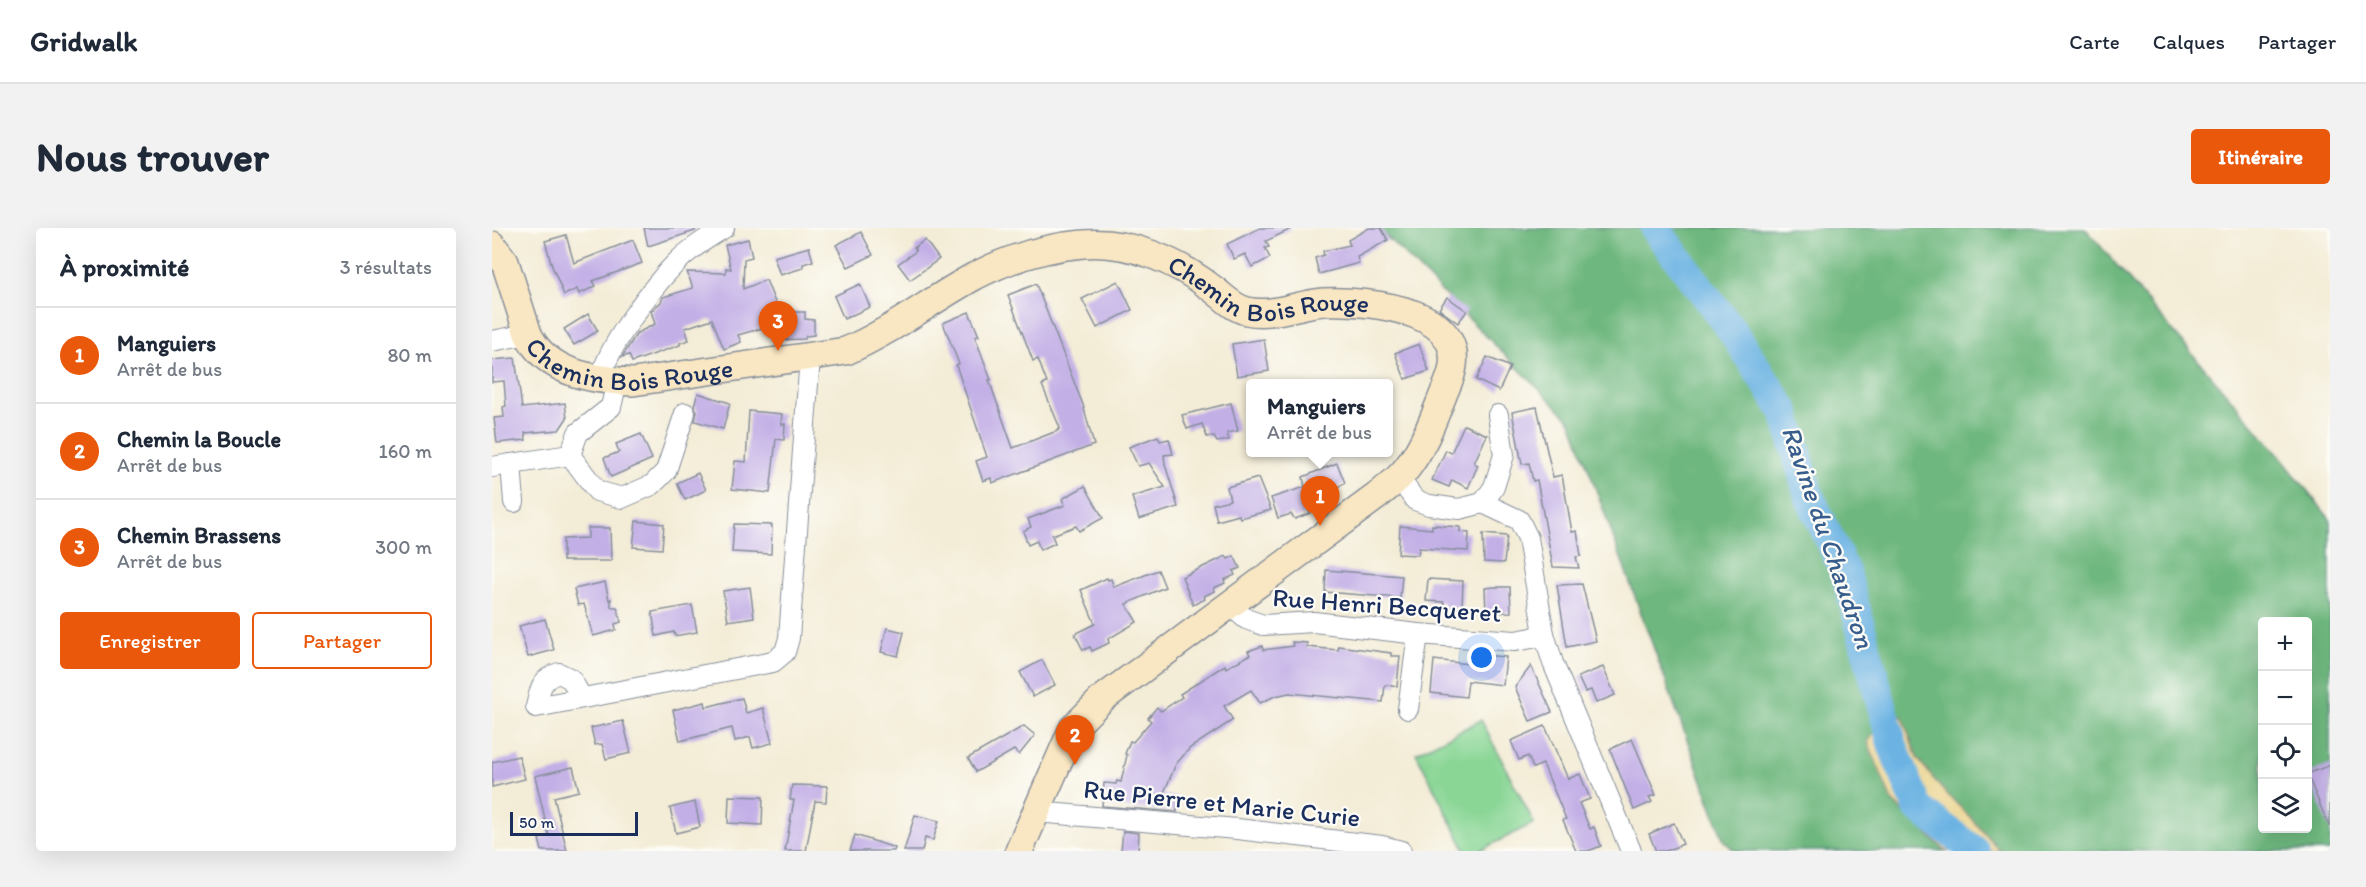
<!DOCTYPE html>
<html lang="fr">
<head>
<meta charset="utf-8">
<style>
	:root { --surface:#fff; --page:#f2f2f3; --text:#1f2937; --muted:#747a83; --line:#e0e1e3; --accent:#ea580c }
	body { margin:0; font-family:Itim,sans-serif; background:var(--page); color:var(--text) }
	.controls { position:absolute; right:18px; bottom:18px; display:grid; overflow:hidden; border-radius:6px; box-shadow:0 6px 24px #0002 }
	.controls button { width:54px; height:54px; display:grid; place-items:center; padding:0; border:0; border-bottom:2px solid var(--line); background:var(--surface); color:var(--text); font:30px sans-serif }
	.scale { position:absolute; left:18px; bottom:15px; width:128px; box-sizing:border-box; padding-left:6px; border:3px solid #1b2f5e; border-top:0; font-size:16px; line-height:21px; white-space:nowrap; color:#1b2f5e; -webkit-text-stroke:4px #fdfcf7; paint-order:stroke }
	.you { position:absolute; left:990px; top:430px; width:21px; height:21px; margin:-15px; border:4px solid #fff; border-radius:50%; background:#1a73e8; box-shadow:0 0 0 9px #1a73e833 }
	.badge { display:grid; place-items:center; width:39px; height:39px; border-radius:50%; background:var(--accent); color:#fff; font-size:20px; font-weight:700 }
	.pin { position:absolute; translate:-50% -50px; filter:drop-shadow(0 2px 3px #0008) }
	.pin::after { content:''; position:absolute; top:32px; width:21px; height:18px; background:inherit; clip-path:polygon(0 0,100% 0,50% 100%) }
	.popup { position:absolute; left:754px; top:151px; width:147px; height:78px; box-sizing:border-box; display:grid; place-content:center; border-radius:6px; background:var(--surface); filter:drop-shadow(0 2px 4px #0005); font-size:20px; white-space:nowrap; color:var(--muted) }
	.popup b { font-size:22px; color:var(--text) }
	.popup::after { content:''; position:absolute; left:50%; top:100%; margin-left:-12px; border:12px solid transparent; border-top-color:var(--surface) }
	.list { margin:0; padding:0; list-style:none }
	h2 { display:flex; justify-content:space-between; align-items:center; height:78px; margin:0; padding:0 24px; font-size:26px }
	h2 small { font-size:20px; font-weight:400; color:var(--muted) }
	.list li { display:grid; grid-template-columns:39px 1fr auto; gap:18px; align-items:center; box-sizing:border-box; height:96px; padding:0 24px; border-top:2px solid var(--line) }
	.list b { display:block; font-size:22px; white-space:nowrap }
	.list p { margin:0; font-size:20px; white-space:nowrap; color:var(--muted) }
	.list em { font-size:20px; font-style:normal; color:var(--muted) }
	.actions { display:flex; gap:12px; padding:18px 24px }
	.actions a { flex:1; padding:14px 0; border:2px solid var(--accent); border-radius:6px; text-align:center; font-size:21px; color:var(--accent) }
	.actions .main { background:var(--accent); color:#fff }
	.icon { flex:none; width:33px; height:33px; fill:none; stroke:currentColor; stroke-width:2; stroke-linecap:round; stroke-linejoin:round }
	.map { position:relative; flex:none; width:1838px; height:623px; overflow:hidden; border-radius:6px }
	header { display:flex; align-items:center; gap:36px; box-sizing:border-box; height:84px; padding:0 30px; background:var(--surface); border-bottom:2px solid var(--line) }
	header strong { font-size:28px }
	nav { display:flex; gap:33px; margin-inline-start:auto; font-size:21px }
	.intro { display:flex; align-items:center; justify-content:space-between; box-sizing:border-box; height:144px; padding:0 36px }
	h1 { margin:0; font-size:42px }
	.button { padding:15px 27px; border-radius:6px; background:var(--accent); color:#fff; font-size:21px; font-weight:700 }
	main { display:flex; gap:36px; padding:0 36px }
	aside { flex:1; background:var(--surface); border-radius:6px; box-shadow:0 6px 24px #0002 }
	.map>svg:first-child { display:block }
</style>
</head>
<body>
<header>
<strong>Gridwalk</strong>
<nav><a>Carte</a><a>Calques</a><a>Partager</a></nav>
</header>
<div class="intro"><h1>Nous trouver</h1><a class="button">Itinéraire</a></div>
<main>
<aside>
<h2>À proximité<small>3 résultats</small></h2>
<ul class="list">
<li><span class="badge">1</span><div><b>Manguiers</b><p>Arrêt de bus</p></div><em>80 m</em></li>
<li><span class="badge">2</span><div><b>Chemin la Boucle</b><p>Arrêt de bus</p></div><em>160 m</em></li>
<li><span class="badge">3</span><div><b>Chemin Brassens</b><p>Arrêt de bus</p></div><em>300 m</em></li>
</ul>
<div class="actions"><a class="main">Enregistrer</a><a>Partager</a></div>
</aside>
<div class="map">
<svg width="1838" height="623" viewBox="0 0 1838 623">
	<rect width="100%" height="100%" fill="#fdfcf7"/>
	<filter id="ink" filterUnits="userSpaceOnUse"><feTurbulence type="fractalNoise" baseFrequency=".0167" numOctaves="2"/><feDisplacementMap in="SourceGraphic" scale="12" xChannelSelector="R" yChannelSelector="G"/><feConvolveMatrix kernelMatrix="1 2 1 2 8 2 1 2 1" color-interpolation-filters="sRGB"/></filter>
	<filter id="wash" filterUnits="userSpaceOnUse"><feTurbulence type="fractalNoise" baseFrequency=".008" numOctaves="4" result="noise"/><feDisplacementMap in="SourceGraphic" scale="24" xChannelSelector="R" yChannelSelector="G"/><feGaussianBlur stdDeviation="1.35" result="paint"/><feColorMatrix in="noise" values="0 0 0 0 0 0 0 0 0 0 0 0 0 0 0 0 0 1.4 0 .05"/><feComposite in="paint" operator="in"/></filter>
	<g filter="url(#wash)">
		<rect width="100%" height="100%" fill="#f3ecd6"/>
		<path fill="#89d695" stroke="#52827a" stroke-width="1.5" d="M 989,492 L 1042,595 L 987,623 L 974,623 L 924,525 Z"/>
		<path fill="#6eb77e" stroke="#44736e" stroke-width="1.5" fill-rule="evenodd" d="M 886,0 L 1593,0 L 1791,232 L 1838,291 L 1838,623 L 1508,623 L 1477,588 L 1447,558 L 1425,530 L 1410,488 L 1400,573 L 1454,623 L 1243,623 L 1232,613 L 1079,193 ZM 1770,394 L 1816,394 L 1816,600 L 1770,600 Z"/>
		<path fill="#eeda9e" stroke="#84847e" stroke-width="1.5" d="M 1410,488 L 1425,530 L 1447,558 L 1477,588 L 1508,623 L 1454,623 L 1400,573 L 1376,514 L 1393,489 Z"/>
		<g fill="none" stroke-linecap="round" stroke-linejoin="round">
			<path stroke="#6cb3e3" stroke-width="30" d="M 1163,0 L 1239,101 L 1293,184 L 1317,268 L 1354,346 L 1401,519 L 1426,580 L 1483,623"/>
		</g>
		<g id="blocks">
			<g fill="#c2afe6">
				<path d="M 152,0 L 203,0 L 203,3 L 156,18 Z"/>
				<path d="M 768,0 L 801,0 L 774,13 L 777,19 L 773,20 L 778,30 L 760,39 L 753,26 L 742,31 L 735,16 Z"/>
				<path d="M 877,0 L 889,0 L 896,12 L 865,29 L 867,35 L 827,46 L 823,30 L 832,27 L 831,23 L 858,17 L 856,12 Z"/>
				<path d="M 369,4 L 381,27 L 356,39 L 344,17 Z"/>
				<path d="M 74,7 L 82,35 L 141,12 L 150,35 L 101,53 L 104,58 L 87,66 L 85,61 L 72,67 L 60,38 L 53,13 Z"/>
				<path d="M 256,11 L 260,29 L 252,31 L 251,61 L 274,52 L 287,84 L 313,84 L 313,91 L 322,92 L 322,107 L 314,108 L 313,111 L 282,112 L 281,97 L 246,107 L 249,114 L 232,121 L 220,91 L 193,100 L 197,112 L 188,115 L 188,117 L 140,134 L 137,127 L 130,129 L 145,105 L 163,96 L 159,83 L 169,74 L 171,69 L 201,60 L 195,44 L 234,45 L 234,40 L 239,41 L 233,17 Z"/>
				<path d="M 433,12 L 447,31 L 418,52 L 406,36 L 424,23 L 422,20 Z"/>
				<path d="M 317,19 L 321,33 L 311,36 L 311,40 L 288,47 L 282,29 Z"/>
				<path d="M 626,53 L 640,82 L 605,100 L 590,71 Z"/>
				<path d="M 368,56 L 378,79 L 352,91 L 342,68 Z"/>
				<path d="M 544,56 L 591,177 L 602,217 L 500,255 L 499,250 L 491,253 L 484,233 L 495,229 L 464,137 L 467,136 L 451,95 L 477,84 L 487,108 L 483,109 L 499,152 L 497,152 L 521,220 L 565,203 L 568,200 L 550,157 L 555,155 L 546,131 L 541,133 L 516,67 Z"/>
				<path d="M 955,69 L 975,83 L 966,95 L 947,81 Z"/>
				<path d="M 96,86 L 106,103 L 82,117 L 72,101 Z"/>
				<path d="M 772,111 L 777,143 L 745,148 L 740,116 Z"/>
				<path d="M 927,116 L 937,143 L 913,151 L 903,125 Z"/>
				<path d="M 995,129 L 1018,139 L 1007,163 L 984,152 Z"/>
				<path d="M 23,130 L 30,180 L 73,175 L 75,190 L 67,202 L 33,205 L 34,212 L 5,215 L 2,190 L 12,189 L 11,179 L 14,178 L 12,153 L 0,154 L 0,132 Z"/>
				<path d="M 206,165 L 238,175 L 231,201 L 203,193 L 205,183 L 202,177 Z"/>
				<path d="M 739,175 L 746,203 L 735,205 L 737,212 L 725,214 L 722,209 L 715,209 L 710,196 L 695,201 L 690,187 Z"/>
				<path d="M 1045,179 L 1061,249 L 1070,247 L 1080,304 L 1085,303 L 1089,328 L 1084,329 L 1087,340 L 1061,339 L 1045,252 L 1041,253 L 1037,235 L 1030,236 L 1020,184 Z"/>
				<path d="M 257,183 L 290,186 L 289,196 L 293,196 L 292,212 L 284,211 L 278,265 L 240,261 L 243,233 L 254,234 Z"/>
				<path d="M 972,197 L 995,207 L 982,235 L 986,237 L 976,260 L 960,252 L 957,259 L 940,252 L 954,222 L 959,225 Z"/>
				<path d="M 149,206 L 160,231 L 119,249 L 112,230 L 127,224 L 124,216 Z"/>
				<path d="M 666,208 L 668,213 L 677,211 L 681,226 L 672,227 L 673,236 L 686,279 L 647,291 L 640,269 L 673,259 L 657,235 L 646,238 L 637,219 Z"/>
				<path d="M 845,235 L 853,255 L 840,262 L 843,270 L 815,278 L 818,285 L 803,291 L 799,286 L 786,290 L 779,270 L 813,259 L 811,249 Z"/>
				<path d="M 206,245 L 214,262 L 193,272 L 185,255 Z"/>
				<path d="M 766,250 L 779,282 L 748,290 L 747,287 L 725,293 L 721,276 L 738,272 L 735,259 Z"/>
				<path d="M 593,258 L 611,290 L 587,303 L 584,298 L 560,307 L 563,315 L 548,322 L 545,313 L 536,317 L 531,303 L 539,299 L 536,291 L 573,277 L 570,271 Z"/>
				<path d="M 144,293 L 172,296 L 170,321 L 141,319 Z"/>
				<path d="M 242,296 L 280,297 L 279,326 L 240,324 Z"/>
				<path d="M 940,297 L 968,299 L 968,304 L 977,305 L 976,323 L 927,320 L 926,327 L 906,326 L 908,298 L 940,301 Z"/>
				<path d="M 96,300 L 118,300 L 119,333 L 71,333 L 71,311 L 96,310 Z"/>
				<path d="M 991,306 L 1015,308 L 1012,335 L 992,334 Z"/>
				<path d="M 734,328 L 736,331 L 742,328 L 748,340 L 741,343 L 743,347 L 732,352 L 733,355 L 722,360 L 723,363 L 712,368 L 713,371 L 701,377 L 690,349 Z"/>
				<path d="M 666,342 L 673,359 L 634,376 L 645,394 L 616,411 L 617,415 L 600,423 L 598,419 L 591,422 L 583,406 L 603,396 L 589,362 L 615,350 L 616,352 L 619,351 L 622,359 Z"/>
				<path d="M 834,342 L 910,348 L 908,370 L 833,364 Z"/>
				<path d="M 936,351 L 971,353 L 970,380 L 952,379 L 952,374 L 934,373 Z"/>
				<path d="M 113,354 L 117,372 L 119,371 L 119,379 L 125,379 L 129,394 L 123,396 L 124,402 L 101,408 L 92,376 L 86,377 L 82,361 Z"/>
				<path d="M 1090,356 L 1104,413 L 1075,419 L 1065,357 Z"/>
				<path d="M 258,359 L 262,389 L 236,393 L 231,363 Z"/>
				<path d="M 1003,359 L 1018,359 L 1019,384 L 994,385 L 993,360 Z"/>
				<path d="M 200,377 L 205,404 L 183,408 L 182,404 L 164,408 L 160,384 Z"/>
				<path d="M 53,391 L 62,422 L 36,429 L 27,398 Z"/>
				<path d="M 395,400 L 412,404 L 406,428 L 389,424 Z"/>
				<path d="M 800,414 L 815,415 L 815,419 L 846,422 L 847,418 L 899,425 L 899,428 L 908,428 L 905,458 L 893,457 L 891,474 L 797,465 L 783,468 L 768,475 L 759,462 L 732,478 L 741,492 L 698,520 L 684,536 L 671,567 L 686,569 L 685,584 L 610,578 L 612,555 L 624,556 L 625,553 L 629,554 L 635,527 L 633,526 L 638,513 L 641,514 L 659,493 L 656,490 L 665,479 L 669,483 L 690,469 L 688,466 L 733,437 L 734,440 L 758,427 L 756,423 L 770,418 L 771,422 L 801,418 Z"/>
				<path d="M 978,426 L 1014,429 L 1011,457 L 976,453 L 974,469 L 939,465 L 942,432 L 977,436 Z"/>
				<path d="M 550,432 L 563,457 L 541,469 L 528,444 Z"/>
				<path d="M 1039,438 L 1060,484 L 1038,493 L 1023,459 Z"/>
				<path d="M 1111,439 L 1123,467 L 1104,475 L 1099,462 L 1093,464 L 1086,449 Z"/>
				<path d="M 250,470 L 254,485 L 271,480 L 280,515 L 261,520 L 258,509 L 243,513 L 240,500 L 188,513 L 181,482 L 213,474 L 214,479 Z"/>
				<path d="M 131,493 L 139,525 L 114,531 L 110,516 L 103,517 L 99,500 Z"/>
				<path d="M 532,498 L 543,507 L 527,527 L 522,522 L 484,544 L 476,530 Z"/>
				<path d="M 1053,498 L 1076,551 L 1088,546 L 1098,571 L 1087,575 L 1098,601 L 1102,599 L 1109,618 L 1096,623 L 1084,623 L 1071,592 L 1074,591 L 1051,536 L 1041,540 L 1036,528 L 1027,532 L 1019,513 Z"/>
				<path d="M 1140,511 L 1164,567 L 1157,569 L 1160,574 L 1142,582 L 1118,521 Z"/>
				<path d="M 27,528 L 33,551 L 0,559 L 0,534 Z"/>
				<path d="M 1838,537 L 1838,598 L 1837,598 L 1815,546 Z"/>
				<path d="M 81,539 L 87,563 L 62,569 L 75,623 L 50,623 L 47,611 L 57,608 L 43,548 Z"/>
				<path d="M 300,557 L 335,558 L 334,574 L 323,573 L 314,623 L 293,623 L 302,572 L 298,572 Z"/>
				<path d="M 237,568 L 271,569 L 270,597 L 236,595 Z"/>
				<path d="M 203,574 L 208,599 L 184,605 L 178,580 Z"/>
				<path d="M 423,587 L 447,593 L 441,612 L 433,610 L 430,623 L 412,623 Z"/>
				<path d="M 1182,595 L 1191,616 L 1174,623 L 1164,623 L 1157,606 Z"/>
				<path d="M 631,603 L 647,605 L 646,623 L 629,623 Z"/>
				<path d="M 363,607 L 403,620 L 402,623 L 358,623 Z"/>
			</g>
		</g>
	</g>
	<g filter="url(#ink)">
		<use href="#blocks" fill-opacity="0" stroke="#878e9a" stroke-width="1.5"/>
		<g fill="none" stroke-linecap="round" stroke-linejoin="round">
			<defs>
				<g id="street">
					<path d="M 0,113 L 36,106"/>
					<path d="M 109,151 C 114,120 163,55 187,32 C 200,19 216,10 232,0"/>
					<path d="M 125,153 L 119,179 L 86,205 L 78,227 L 105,263 L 130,270 L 160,257 L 174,243 L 193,185"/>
					<path d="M 19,236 L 22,274"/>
					<path d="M 0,239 L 78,227"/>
					<path d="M 907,250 L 923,272 L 937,277 L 967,281 L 991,275 L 1027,292 L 1036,310 L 1052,406 L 1061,435 L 1139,623"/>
					<path d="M 991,275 L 1002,259 L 1012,227 L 1006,187"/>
					<path d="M 739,378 L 754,391 L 771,397 L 822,394 L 926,406 L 1023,413 L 1040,410 L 1052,406"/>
					<path d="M 90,470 L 79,451 L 67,445 C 49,450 48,461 44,479 L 281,434 L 293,424 L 297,410 L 318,129"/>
					<path d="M 916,481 L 926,406"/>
					<path d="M 544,584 L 745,601 L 890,618 L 909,623"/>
				</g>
				<g id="secondary">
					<path id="s1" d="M 0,17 L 13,34 L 36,106 C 55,146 102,152 141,154 L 354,123 C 400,103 439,72 483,48 C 516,31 554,19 591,16 C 637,12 685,33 721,61 C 732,69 741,80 755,83 C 780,89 806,76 831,74 C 878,72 987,82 956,155 C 944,183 934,216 915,240 C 907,251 896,259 885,268 L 610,471 L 581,500 L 527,623"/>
				</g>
			</defs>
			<use href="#street" stroke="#878e9a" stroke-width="22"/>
			<use href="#secondary" stroke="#878e9a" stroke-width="30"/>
			<use href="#street" stroke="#fff" stroke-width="20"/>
			<use href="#secondary" stroke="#f9e7c3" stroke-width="27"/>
		</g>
	</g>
	<g text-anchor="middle" stroke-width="4.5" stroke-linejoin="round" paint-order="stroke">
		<g font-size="26" fill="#1b2f5e" stroke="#fdfcf7">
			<text dy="9" stroke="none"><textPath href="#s1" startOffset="894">Chemin Bois Rouge</textPath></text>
			<text dy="9" stroke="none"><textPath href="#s1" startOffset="212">Chemin Bois Rouge</textPath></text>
			<text transform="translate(895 377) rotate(4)" y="9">Rue Henri Becqueret</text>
			<text transform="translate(730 575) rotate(6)" y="9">Rue Pierre et Marie Curie</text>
		</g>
		<g font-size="27" font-style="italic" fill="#375d8d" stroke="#fdfcf7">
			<text transform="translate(1336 309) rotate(71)" y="9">Ravine du Chaudron</text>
		</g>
	</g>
</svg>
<div class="controls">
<button>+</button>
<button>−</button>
<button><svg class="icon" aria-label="locate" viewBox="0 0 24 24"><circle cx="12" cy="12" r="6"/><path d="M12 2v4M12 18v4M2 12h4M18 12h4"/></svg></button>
<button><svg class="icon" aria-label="layers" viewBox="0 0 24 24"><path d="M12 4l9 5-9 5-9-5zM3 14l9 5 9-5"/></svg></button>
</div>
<div class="scale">50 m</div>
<div class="you"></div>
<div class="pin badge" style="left:828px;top:298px">1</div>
<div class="popup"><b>Manguiers</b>Arrêt de bus</div>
<div class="pin badge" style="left:583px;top:537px">2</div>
<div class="pin badge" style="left:286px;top:123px">3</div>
</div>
</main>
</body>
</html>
